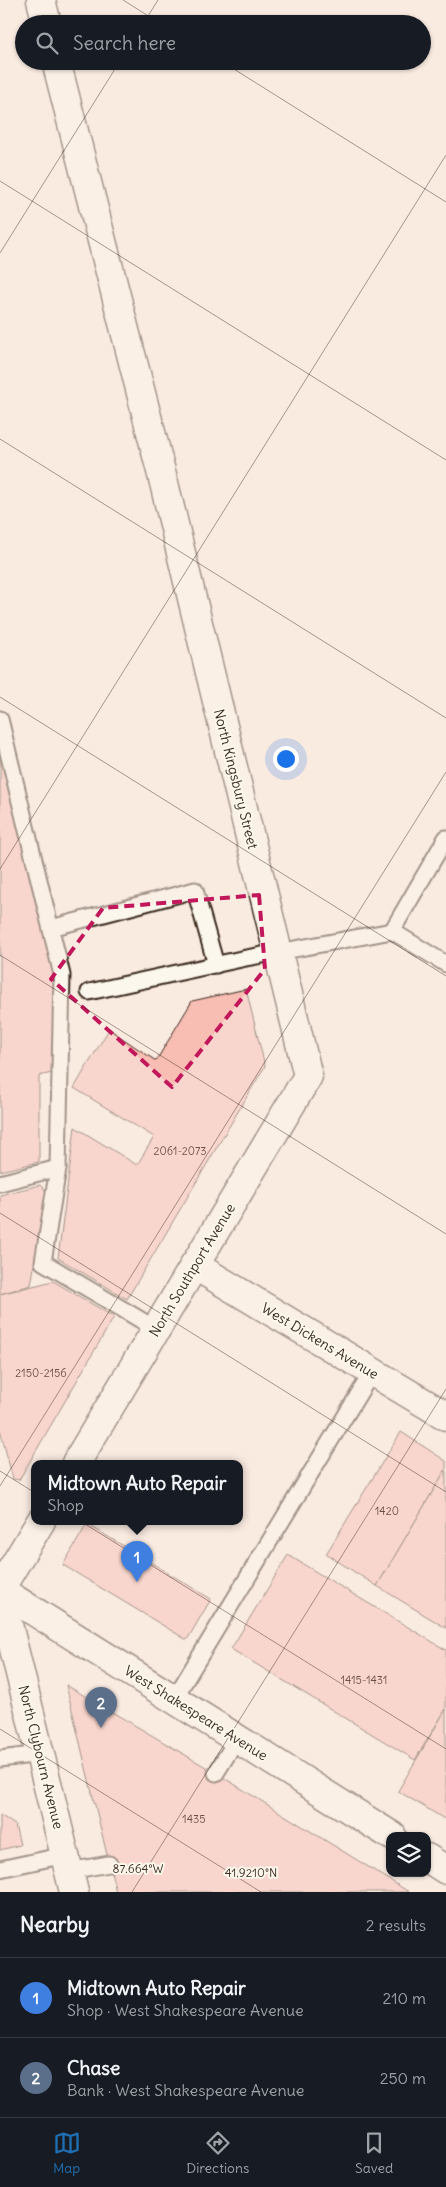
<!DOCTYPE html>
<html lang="en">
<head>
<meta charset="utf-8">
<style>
	:root { --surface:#171b24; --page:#20242c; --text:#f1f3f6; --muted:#9ea1a6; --line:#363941; --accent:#1f6fb2 }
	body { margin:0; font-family:Delius,sans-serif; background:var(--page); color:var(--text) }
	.controls { position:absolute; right:15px; bottom:15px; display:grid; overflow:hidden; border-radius:10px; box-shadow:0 1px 4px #0004 }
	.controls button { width:45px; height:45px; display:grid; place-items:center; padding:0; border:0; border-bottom:1px solid var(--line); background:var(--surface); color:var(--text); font:25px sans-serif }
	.you { position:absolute; left:285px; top:758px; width:18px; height:18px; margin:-12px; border:4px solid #fff; border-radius:50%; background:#1a73e8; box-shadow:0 0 0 8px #1a73e833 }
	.badge { display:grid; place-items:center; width:32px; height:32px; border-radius:50%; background:var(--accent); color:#fff; font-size:16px; font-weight:700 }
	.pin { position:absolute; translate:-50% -41px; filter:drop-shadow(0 1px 2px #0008) }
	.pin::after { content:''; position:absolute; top:26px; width:18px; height:15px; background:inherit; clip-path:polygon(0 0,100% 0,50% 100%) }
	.popup { position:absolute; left:31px; top:1460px; width:212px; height:65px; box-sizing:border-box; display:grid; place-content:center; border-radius:10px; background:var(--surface); filter:drop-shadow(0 1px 4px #0005); font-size:16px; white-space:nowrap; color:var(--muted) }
	.popup b { font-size:19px; color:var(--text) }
	.popup::after { content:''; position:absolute; left:50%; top:100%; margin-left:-10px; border:10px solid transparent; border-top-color:var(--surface) }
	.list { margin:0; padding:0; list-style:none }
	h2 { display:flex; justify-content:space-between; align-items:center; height:65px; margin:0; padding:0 20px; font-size:21px }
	h2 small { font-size:16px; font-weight:400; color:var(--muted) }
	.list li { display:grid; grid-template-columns:32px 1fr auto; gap:15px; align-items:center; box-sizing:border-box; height:80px; padding:0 20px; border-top:1px solid var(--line) }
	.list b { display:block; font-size:19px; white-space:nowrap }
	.list p { margin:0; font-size:16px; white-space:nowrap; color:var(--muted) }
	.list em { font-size:16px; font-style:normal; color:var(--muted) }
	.icon { flex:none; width:28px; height:28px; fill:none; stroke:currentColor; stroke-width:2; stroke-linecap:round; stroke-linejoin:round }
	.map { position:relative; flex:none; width:446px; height:1892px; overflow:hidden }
	.search { position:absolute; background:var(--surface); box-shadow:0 1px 4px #0004; left:15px; right:15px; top:15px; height:55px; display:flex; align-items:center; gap:12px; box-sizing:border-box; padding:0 18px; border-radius:28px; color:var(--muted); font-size:19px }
	.sheet { height:225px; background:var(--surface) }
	nav { display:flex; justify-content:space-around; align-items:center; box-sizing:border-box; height:70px; border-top:1px solid var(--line); background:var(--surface); font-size:14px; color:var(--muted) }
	nav a { display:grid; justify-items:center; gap:2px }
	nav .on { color:var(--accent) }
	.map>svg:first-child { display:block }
</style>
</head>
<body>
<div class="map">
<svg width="446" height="1892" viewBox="0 0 446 1892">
	<rect width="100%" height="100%" fill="#faebe1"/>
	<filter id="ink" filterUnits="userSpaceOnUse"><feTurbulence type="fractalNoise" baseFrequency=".02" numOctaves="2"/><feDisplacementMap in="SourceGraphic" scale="10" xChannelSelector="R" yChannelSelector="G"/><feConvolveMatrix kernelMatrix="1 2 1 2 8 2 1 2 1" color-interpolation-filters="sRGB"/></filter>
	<g filter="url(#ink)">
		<g fill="#f8bdb3" stroke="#3b2a1e">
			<path d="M 0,755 L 55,974 L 52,1073 L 39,1076 L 39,1162 L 0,1171 Z"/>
			<path d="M 246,989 L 265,1066 L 127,1299 L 58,1258 L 75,1127 L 137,1165 L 154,1137 L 74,1088 L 109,1029 L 156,1061 L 192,1001 Z"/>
			<path d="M 40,1185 L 47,1192 L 31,1285 L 0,1294 L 0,1195 Z"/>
			<path d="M 53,1281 L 114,1317 L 19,1480 L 13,1479 L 0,1429 L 0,1294 Z"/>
			<path d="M 401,1432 L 446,1461 L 446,1469 L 377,1586 L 326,1554 Z"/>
			<path d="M 446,1469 L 446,1628 L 377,1586 Z"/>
			<path d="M 87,1524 L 211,1599 L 187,1640 L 63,1565 Z"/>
			<path d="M 288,1555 L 446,1650 L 446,1709 L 415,1760 L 231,1649 Z"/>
			<path d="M 66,1685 L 216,1773 L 409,1892 L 116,1892 Z"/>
			<path d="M 446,1709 L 446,1820 L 398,1791 Z"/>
			<path d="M 0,1815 L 15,1825 L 20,1845 L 0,1850 Z"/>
		</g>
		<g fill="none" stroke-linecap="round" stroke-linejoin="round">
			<defs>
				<g id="lane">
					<path d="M 0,719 L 62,975 L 58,1168 L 43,1262 L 156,1329"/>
					<path d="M 51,928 L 195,890 L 216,965"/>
					<path d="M 392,931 L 446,838"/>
					<path d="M 392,931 L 446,964"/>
					<path d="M 89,992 L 246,958 L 392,931"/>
					<path d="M 0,1183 L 58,1168"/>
					<path d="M 174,1699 L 372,1372"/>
					<path d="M 0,1759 L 40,1754"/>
					<path d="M 216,1773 L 237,1739"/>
					<path d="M 0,1869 L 65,1855"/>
					<path d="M 69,1871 L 109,1864"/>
				</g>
				<g id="street">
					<path d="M 41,0 L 47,24"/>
					<path d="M 56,61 L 164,483 L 308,1076 L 76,1463"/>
					<path d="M 194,1265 L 446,1416"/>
					<path d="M 0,1589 L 41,1521"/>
					<path d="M 0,1590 L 392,1836"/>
					<path d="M 427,1858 L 446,1870"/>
				</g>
				<path id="secondary" d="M 0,1592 L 74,1892"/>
			</defs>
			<use href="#lane" stroke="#3b2a1e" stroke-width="19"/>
			<use href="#street" stroke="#3b2a1e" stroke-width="31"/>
			<use href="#secondary" stroke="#3b2a1e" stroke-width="31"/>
			<use href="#lane" stroke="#fbf7ec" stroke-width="15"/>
			<use href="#street" stroke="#fbf7ec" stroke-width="28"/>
			<use href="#secondary" stroke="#fbf7ec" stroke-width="28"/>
		</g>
	</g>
	<path d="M0 0H446V1892H0ZM 259,895 L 265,969 L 172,1087 L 51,979 L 103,908 Z" fill="#faebe1" fill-opacity=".55" fill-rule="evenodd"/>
	<path fill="none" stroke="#c2185b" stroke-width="4" stroke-dasharray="10 6" stroke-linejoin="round" d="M 259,895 L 265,969 L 172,1087 L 51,979 L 103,908 Z"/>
	<path fill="none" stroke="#3b2a1e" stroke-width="1" stroke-opacity="0.45" d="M 123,0 L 161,24M 143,24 L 158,0M 221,61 L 446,202M 0,181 L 446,460M 0,253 L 120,61M 0,439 L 446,718M 0,697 L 446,976M 0,869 L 446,155M 0,955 L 446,1234M 0,1213 L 446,1492M 0,1471 L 446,1749M 0,1486 L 446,772M 0,1729 L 261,1892M 132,1892 L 446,1389"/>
	<g text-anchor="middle" stroke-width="4" stroke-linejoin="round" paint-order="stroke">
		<g font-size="11" fill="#6a4f43">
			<text x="180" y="1155">2061-2073</text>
			<text x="41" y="1377">2150-2156</text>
			<text x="387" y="1515">1420</text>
			<text x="364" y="1684">1415-1431</text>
			<text x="194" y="1823">1435</text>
		</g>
		<g font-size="14" fill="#3b2a1e" stroke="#fbf7ec">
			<text transform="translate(236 779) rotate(76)" y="5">North Kingsbury Street</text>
			<text transform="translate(192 1270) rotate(-59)" y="5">North Southport Avenue</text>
			<text transform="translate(320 1341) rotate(31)" y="5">West Dickens Avenue</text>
			<text transform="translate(196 1713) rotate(32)" y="5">West Shakespeare Avenue</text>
			<text transform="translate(41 1757) rotate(76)" y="5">North Clybourn Avenue</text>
		</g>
	</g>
	<g font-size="12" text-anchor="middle" fill="#3b2a1e" stroke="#fbf7ec" stroke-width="4" stroke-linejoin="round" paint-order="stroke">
		<text x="138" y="1873">87.664°W</text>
		<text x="251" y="1877">41.9210°N</text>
	</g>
</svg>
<div class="controls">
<button><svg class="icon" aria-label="layers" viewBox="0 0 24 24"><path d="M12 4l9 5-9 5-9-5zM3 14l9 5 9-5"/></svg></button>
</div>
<div class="you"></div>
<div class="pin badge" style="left:137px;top:1582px;background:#3f7fe0">1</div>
<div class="popup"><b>Midtown Auto Repair</b>Shop</div>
<div class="pin badge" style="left:101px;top:1728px;background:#5c6f8a">2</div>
<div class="search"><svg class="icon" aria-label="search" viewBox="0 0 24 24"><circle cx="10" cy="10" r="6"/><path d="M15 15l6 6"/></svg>Search here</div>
</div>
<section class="sheet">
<h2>Nearby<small>2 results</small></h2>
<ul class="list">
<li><span class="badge" style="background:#3f7fe0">1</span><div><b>Midtown Auto Repair</b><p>Shop · West Shakespeare Avenue</p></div><em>210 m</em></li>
<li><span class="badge" style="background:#5c6f8a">2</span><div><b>Chase</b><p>Bank · West Shakespeare Avenue</p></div><em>250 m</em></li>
</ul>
</section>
<nav>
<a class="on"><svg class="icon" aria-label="map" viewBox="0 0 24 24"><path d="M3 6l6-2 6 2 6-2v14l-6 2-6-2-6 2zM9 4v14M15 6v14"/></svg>Map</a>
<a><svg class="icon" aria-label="directions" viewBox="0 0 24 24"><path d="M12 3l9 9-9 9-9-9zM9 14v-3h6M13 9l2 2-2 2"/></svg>Directions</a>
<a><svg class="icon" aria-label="saved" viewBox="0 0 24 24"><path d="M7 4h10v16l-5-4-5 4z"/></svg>Saved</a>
</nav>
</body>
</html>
